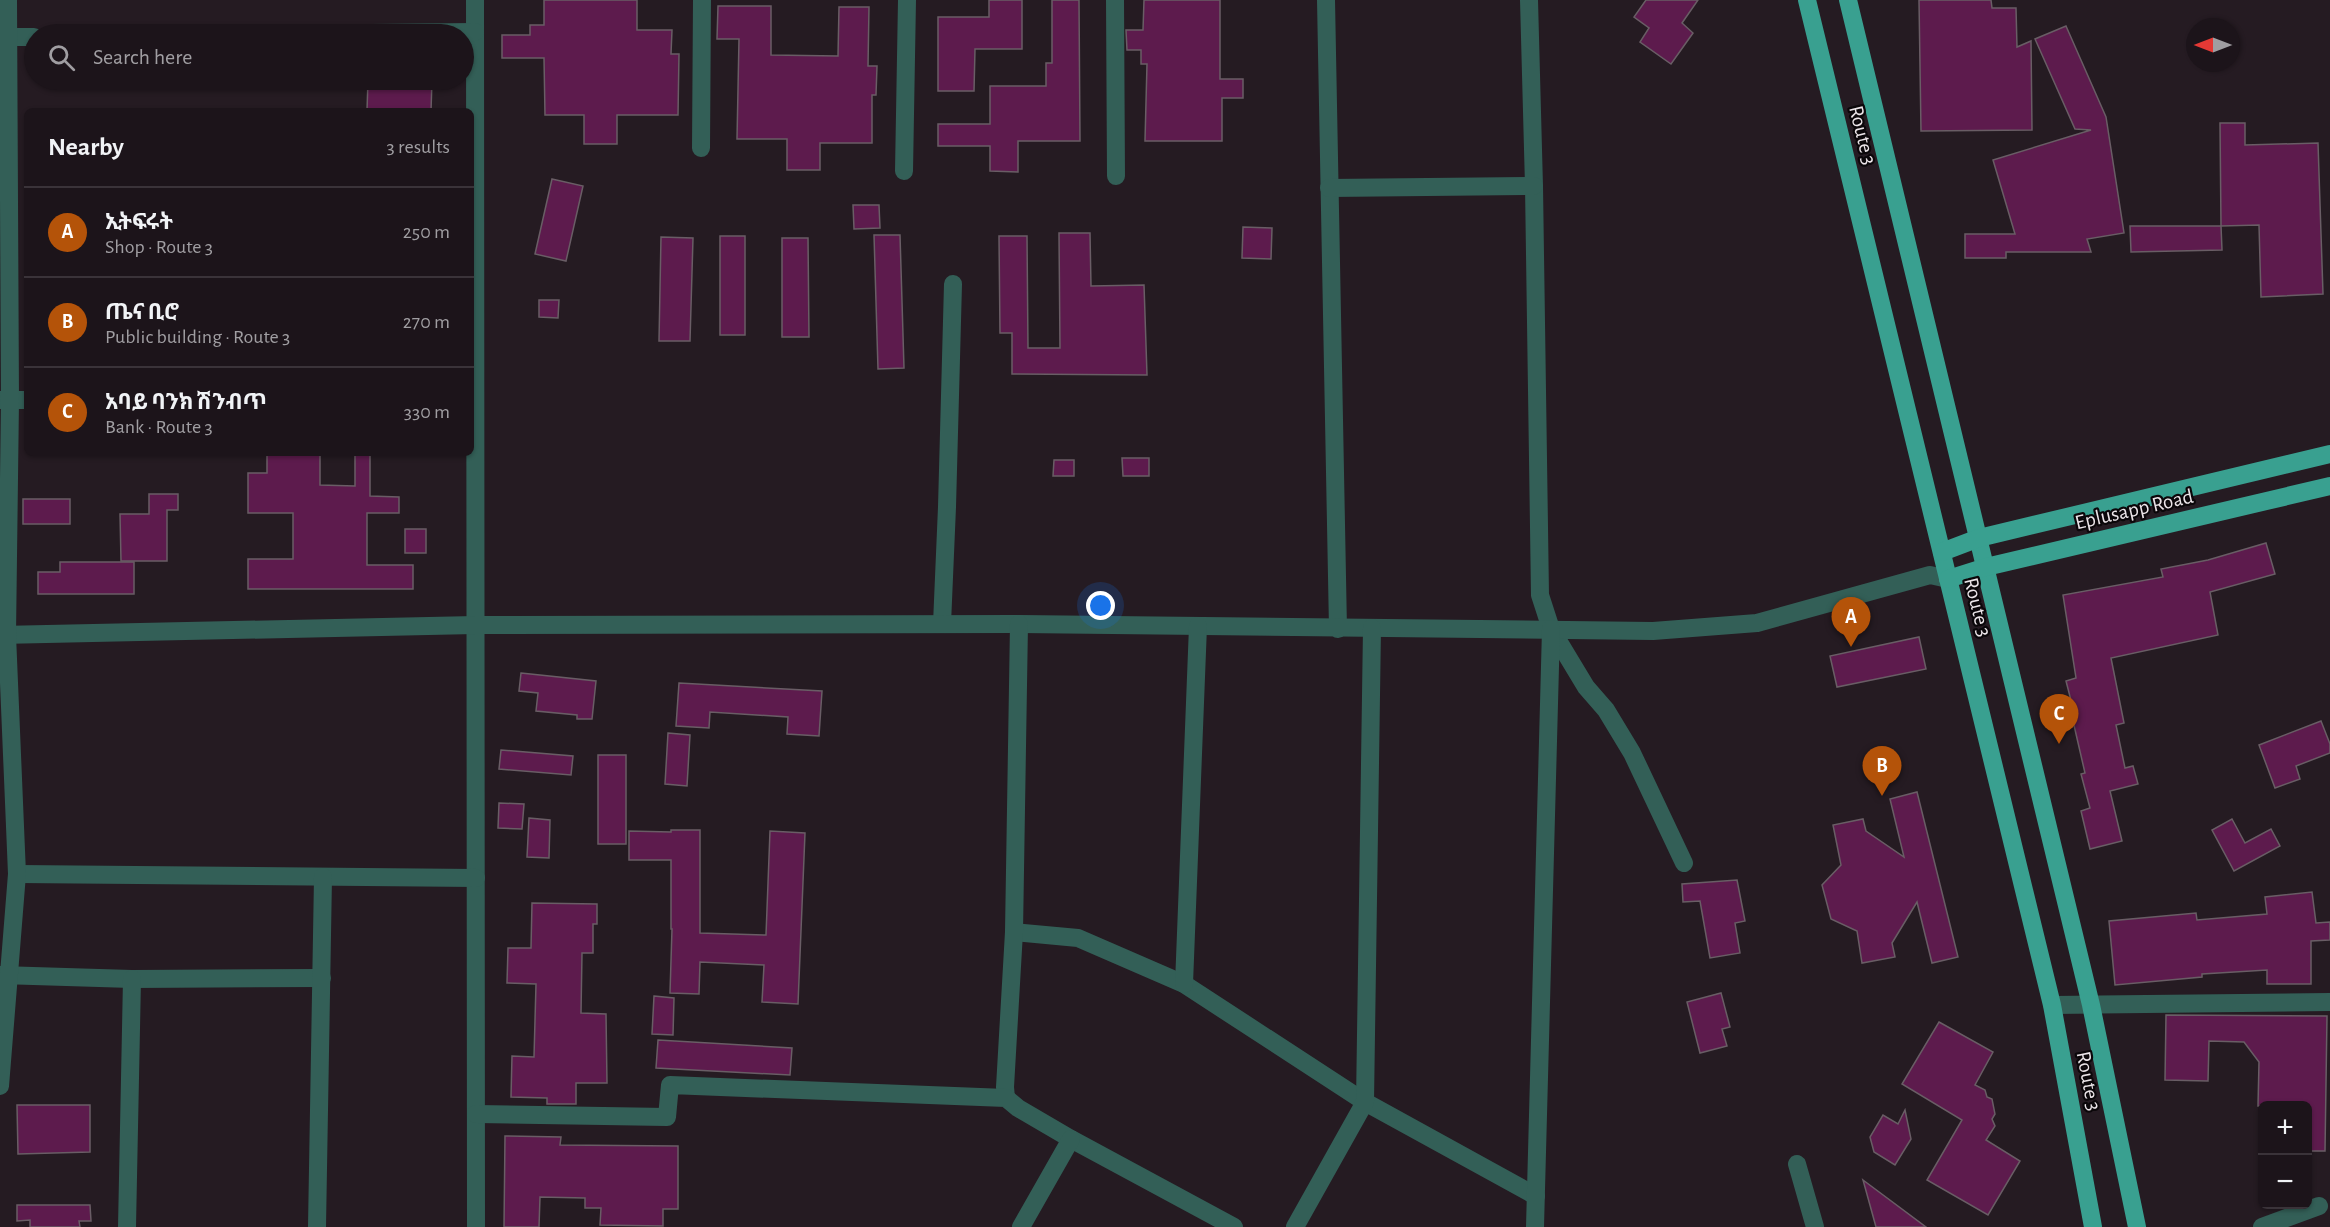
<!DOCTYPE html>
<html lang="en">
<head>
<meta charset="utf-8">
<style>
	:root { --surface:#1c141a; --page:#292127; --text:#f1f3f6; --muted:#a09ea2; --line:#3a3339; --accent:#b45309 }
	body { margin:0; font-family:"Alegreya Sans","Noto Sans Ethiopic",sans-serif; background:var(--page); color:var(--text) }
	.controls { position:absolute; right:18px; bottom:18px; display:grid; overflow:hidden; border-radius:9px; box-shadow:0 2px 4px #0004 }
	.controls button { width:54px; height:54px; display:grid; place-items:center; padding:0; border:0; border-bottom:2px solid var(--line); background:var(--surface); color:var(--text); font:30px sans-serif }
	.compass { position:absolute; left:2186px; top:18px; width:54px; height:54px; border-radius:50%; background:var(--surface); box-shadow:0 2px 4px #0004; rotate:270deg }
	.you { position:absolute; left:1101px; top:606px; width:21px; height:21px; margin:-15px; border:4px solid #fff; border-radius:50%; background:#1a73e8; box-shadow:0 0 0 9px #1a73e833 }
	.badge { display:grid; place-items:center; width:39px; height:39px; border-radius:50%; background:var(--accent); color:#fff; font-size:20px; font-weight:700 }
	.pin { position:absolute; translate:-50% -50px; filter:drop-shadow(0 2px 3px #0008) }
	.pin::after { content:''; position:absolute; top:32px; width:21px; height:18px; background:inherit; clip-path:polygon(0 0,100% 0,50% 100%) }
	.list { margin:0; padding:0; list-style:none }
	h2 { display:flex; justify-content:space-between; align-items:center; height:78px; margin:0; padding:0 24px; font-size:26px }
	h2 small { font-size:20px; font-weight:400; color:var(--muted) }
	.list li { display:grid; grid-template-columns:39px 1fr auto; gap:18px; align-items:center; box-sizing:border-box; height:90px; padding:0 24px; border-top:2px solid var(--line) }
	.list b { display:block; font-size:22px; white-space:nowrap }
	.list p { margin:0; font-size:20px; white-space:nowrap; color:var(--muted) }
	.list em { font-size:20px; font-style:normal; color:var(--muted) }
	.icon { flex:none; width:33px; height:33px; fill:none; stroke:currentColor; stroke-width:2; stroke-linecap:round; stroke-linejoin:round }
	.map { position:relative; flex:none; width:2330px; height:1227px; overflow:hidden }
	.search { position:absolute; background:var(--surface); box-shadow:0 2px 4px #0004; left:24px; top:24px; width:450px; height:66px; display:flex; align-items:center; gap:15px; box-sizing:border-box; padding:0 21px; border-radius:33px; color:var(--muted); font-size:22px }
	.panel { position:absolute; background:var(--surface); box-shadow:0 2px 4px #0004; left:24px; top:108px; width:450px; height:348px; border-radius:9px }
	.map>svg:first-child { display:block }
</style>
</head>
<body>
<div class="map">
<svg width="2330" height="1227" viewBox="0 0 2330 1227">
	<rect width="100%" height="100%" fill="#251b22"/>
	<g fill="#5d1b4d" stroke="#695d65" stroke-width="1.5">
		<path d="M 544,0 L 637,0 L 637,30 L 672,30 L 671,54 L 679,54 L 678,115 L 617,115 L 617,144 L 584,144 L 584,115 L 545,115 L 544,58 L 502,58 L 502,35 L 530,35 L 530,25 L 544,25 Z"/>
		<path d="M 989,0 L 1022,0 L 1022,49 L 975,49 L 974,91 L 938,91 L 938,17 L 989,17 Z"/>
		<path d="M 1052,0 L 1079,0 L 1080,141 L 1018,141 L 1018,172 L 990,171 L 990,146 L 938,146 L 938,124 L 990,124 L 990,86 L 1046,86 L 1046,63 L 1052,63 Z"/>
		<path d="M 1144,0 L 1220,0 L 1220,79 L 1243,79 L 1243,98 L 1222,98 L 1222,141 L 1145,141 L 1147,64 L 1141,64 L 1141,50 L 1127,50 L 1126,30 L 1143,30 Z"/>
		<path d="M 1646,0 L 1698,0 L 1682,23 L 1693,33 L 1671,64 L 1640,42 L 1649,28 L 1634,17 Z"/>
		<path d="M 1919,0 L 1991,0 L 1992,8 L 2016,8 L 2017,47 L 2031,41 L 2032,130 L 1921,131 Z"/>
		<path d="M 718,6 L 771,6 L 771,55 L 838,56 L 839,7 L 869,7 L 868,66 L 877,66 L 876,95 L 872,95 L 872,143 L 820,143 L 820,170 L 787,170 L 787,139 L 737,139 L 739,39 L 717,39 Z"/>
		<path d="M 2066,26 L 2106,117 L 2124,233 L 2087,239 L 2091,252 L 2006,252 L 2006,258 L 1965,258 L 1965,234 L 2015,234 L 1993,160 L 2091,130 L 2075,129 L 2035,39 Z"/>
		<path d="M 368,80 L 432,80 L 431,111 L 367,111 Z"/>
		<path d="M 2220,123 L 2245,123 L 2245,145 L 2318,143 L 2323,294 L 2261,297 L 2259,225 L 2221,226 Z"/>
		<path d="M 552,179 L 583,186 L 566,261 L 535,254 Z"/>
		<path d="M 853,205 L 879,205 L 880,228 L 854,229 Z"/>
		<path d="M 2130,226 L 2221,226 L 2222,250 L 2131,252 Z"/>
		<path d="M 1243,227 L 1272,228 L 1271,259 L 1242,258 Z"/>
		<path d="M 1059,233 L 1090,233 L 1091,286 L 1144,285 L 1147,375 L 1012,374 L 1012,333 L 1000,333 L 999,236 L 1027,236 L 1028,348 L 1060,348 Z"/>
		<path d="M 874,235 L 900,235 L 904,368 L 878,369 Z"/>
		<rect x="720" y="236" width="25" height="99"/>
		<path d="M 661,237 L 693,238 L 690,341 L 659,341 Z"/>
		<path d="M 782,238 L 808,238 L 809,337 L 782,337 Z"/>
		<path d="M 539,300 L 559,300 L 558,318 L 539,317 Z"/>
		<path d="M 267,453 L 320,453 L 320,485 L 355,486 L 355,453 L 370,453 L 370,496 L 399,497 L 399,513 L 367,513 L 367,565 L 413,565 L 413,589 L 248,589 L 248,559 L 293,559 L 293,513 L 248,513 L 248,473 L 267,473 Z"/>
		<path d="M 1122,458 L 1149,458 L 1149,476 L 1123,476 Z"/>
		<path d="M 1054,460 L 1074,460 L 1074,476 L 1053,476 Z"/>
		<path d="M 149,494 L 178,494 L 178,510 L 167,510 L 167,561 L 121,561 L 120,514 L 149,514 Z"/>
		<rect x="23" y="499" width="47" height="25"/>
		<rect x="405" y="529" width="21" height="24"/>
		<path d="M 2266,543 L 2275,574 L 2210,592 L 2218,635 L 2111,658 L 2124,723 L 2116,725 L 2125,768 L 2133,766 L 2138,784 L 2110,791 L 2122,841 L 2090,849 L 2081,811 L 2090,808 L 2081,774 L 2085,773 L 2073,721 L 2076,720 L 2066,681 L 2076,678 L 2063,595 L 2163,577 L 2161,569 L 2208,560 Z"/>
		<path d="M 60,562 L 134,562 L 134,594 L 38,594 L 38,572 L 60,572 Z"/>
		<path d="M 1919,637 L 1926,669 L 1837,687 L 1830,656 Z"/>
		<path d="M 521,673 L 596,681 L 592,719 L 577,719 L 577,715 L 536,711 L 538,693 L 519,691 Z"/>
		<path d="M 679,683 L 822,691 L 819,736 L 787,734 L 788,717 L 710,712 L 709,728 L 676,726 Z"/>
		<path d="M 2321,721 L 2330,744 L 2330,753 L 2296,766 L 2300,779 L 2275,788 L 2259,745 Z"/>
		<path d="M 668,733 L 690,735 L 687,786 L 665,784 Z"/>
		<path d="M 501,750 L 573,756 L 571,775 L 499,769 Z"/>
		<rect x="598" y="755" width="28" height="89"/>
		<path d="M 1917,792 L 1958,957 L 1932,963 L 1917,902 L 1892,943 L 1895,957 L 1862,963 L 1857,931 L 1831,919 L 1822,885 L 1841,865 L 1833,825 L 1863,819 L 1866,831 L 1904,857 L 1890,799 Z"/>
		<path d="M 499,803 L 524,804 L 522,829 L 498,828 Z"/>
		<path d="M 529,818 L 550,820 L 549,858 L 527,857 Z"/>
		<path d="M 2232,819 L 2245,843 L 2271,829 L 2280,846 L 2234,871 L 2212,830 Z"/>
		<path d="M 671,830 L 700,830 L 700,933 L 766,935 L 770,831 L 805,833 L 798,1004 L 762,1002 L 764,965 L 700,962 L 699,994 L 670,993 L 672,929 L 671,929 L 671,860 L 629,860 L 629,831 L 671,832 Z"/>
		<path d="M 1737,880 L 1745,921 L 1735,923 L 1740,953 L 1710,958 L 1700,901 L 1683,902 L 1682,884 Z"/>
		<path d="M 2312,892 L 2316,923 L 2330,922 L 2330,940 L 2311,941 L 2311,984 L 2267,984 L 2267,970 L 2202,974 L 2202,977 L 2115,985 L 2109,921 L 2196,913 L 2197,920 L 2267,914 L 2265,897 Z"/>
		<path d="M 532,903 L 597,904 L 597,924 L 593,924 L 593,953 L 582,953 L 581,1013 L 606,1014 L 607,1083 L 576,1083 L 576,1104 L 547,1104 L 547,1098 L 511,1097 L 512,1056 L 534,1057 L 536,984 L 507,983 L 508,948 L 531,948 Z"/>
		<path d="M 1721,993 L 1730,1027 L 1722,1029 L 1727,1046 L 1700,1053 L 1687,1002 Z"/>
		<path d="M 654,996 L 674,998 L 673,1035 L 652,1034 Z"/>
		<path d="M 2166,1015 L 2327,1016 L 2325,1151 L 2307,1151 L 2307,1106 L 2258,1106 L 2259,1062 L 2244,1042 L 2209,1041 L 2208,1081 L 2165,1080 Z"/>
		<path d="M 1939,1022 L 1993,1052 L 1975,1085 L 1985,1090 L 1987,1097 L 1992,1099 L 1995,1114 L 1992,1119 L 1995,1126 L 1986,1140 L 2020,1161 L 1988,1215 L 1927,1180 L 1962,1120 L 1902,1084 Z"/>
		<path d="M 658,1040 L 792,1048 L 790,1075 L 656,1068 Z"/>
		<path d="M 17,1105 L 90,1105 L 90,1152 L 18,1154 Z"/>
		<path d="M 1905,1110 L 1911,1139 L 1895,1165 L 1874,1152 L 1870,1137 L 1883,1115 L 1898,1124 Z"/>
		<path d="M 505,1136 L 561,1137 L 560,1145 L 678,1146 L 678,1209 L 663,1209 L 663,1226 L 600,1225 L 601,1208 L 585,1208 L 585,1198 L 540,1197 L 539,1227 L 504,1227 Z"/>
		<path d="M 1863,1180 L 1926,1227 L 1876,1227 Z"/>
		<path d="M 17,1205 L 90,1205 L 91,1221 L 79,1221 L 80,1227 L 30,1227 L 30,1220 L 17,1221 Z"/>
	</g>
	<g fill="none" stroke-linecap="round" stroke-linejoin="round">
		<g stroke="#335f57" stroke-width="18">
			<path d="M 475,0 L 476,1227"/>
			<path d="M 1115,0 L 1116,176"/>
			<path d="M 1326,0 L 1338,629"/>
			<path d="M 1529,0 L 1534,186 L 1540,595 L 1551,629 L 1586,687 L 1606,710 L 1632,753 L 1684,863"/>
			<path d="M 268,34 L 475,32"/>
			<path d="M 0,37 L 34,37"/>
			<path d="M 701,148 L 702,0"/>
			<path d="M 904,171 L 907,0"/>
			<path d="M 1329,188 L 1534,186"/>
			<path d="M 0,400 L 27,400"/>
			<path d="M 942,624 L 947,507 L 953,284"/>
			<path d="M 0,635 L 475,625 L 1019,624 L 1653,631 L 1757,623 L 1930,575 L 1948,579"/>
			<path d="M 17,874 L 476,878"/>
			<path d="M 1014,932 L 1078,938 L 1184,984 L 1365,1102 L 1536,1196"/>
			<path d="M 0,975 L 132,979 L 322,978"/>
			<path d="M 1184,984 L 1198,626"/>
			<path d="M 2052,1005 L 2330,1002"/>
			<path d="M 0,1086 L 17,874 L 7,635 L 10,400 L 8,0"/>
			<path d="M 1006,1098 L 1005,1087 L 1014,932 L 1019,624"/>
			<path d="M 476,1114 L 667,1117 L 670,1085 L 1006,1098 L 1018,1108 L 1071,1139 L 1234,1227"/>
			<path d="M 1797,1164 L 1815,1227"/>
			<path d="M 127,1227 L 132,979"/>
			<path d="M 317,1227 L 323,877"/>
			<path d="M 1021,1227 L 1071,1139"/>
			<path d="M 1295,1227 L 1365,1102 L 1372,628"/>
			<path d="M 1535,1227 L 1551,629"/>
			<path d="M 2262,1227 L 2319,1206"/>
		</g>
		<g stroke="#39a090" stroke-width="18">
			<path d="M 1807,0 L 2052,1005 L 2093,1227"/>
			<path d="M 1848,0 L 2091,1005 L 2137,1227"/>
			<path d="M 1942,552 L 1979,538 L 2330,454"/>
			<path d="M 1948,579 L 1986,567 L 2330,486"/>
		</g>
	</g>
	<g text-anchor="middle" stroke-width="4.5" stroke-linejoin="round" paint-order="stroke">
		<g font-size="21" fill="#ece5e9" stroke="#0b070a">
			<text transform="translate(1863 135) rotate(76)" y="7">Route 3</text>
			<text transform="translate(2134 509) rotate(-13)" y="7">Eplusapp Road</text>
			<text transform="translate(1978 607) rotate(76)" y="7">Route 3</text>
			<text transform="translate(2089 1081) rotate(79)" y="7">Route 3</text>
		</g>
	</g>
</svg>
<div class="controls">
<button>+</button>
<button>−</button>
</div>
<svg class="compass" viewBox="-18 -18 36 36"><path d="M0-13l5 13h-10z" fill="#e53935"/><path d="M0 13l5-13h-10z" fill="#a09ea2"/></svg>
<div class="you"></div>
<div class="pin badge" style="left:1851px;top:647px">A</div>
<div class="pin badge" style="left:1882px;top:796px">B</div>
<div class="pin badge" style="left:2059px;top:744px">C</div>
<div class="search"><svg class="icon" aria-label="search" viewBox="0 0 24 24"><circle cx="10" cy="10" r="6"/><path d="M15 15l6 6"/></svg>Search here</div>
<section class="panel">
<h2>Nearby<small>3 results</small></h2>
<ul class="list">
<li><span class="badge">A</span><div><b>ኢትፍሩት</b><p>Shop · Route 3</p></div><em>250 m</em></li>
<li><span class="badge">B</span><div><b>ጤና ቢሮ</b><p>Public building · Route 3</p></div><em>270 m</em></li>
<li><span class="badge">C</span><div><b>አባይ ባንክ ሽንብጥ</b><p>Bank · Route 3</p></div><em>330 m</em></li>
</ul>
</section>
</div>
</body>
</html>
